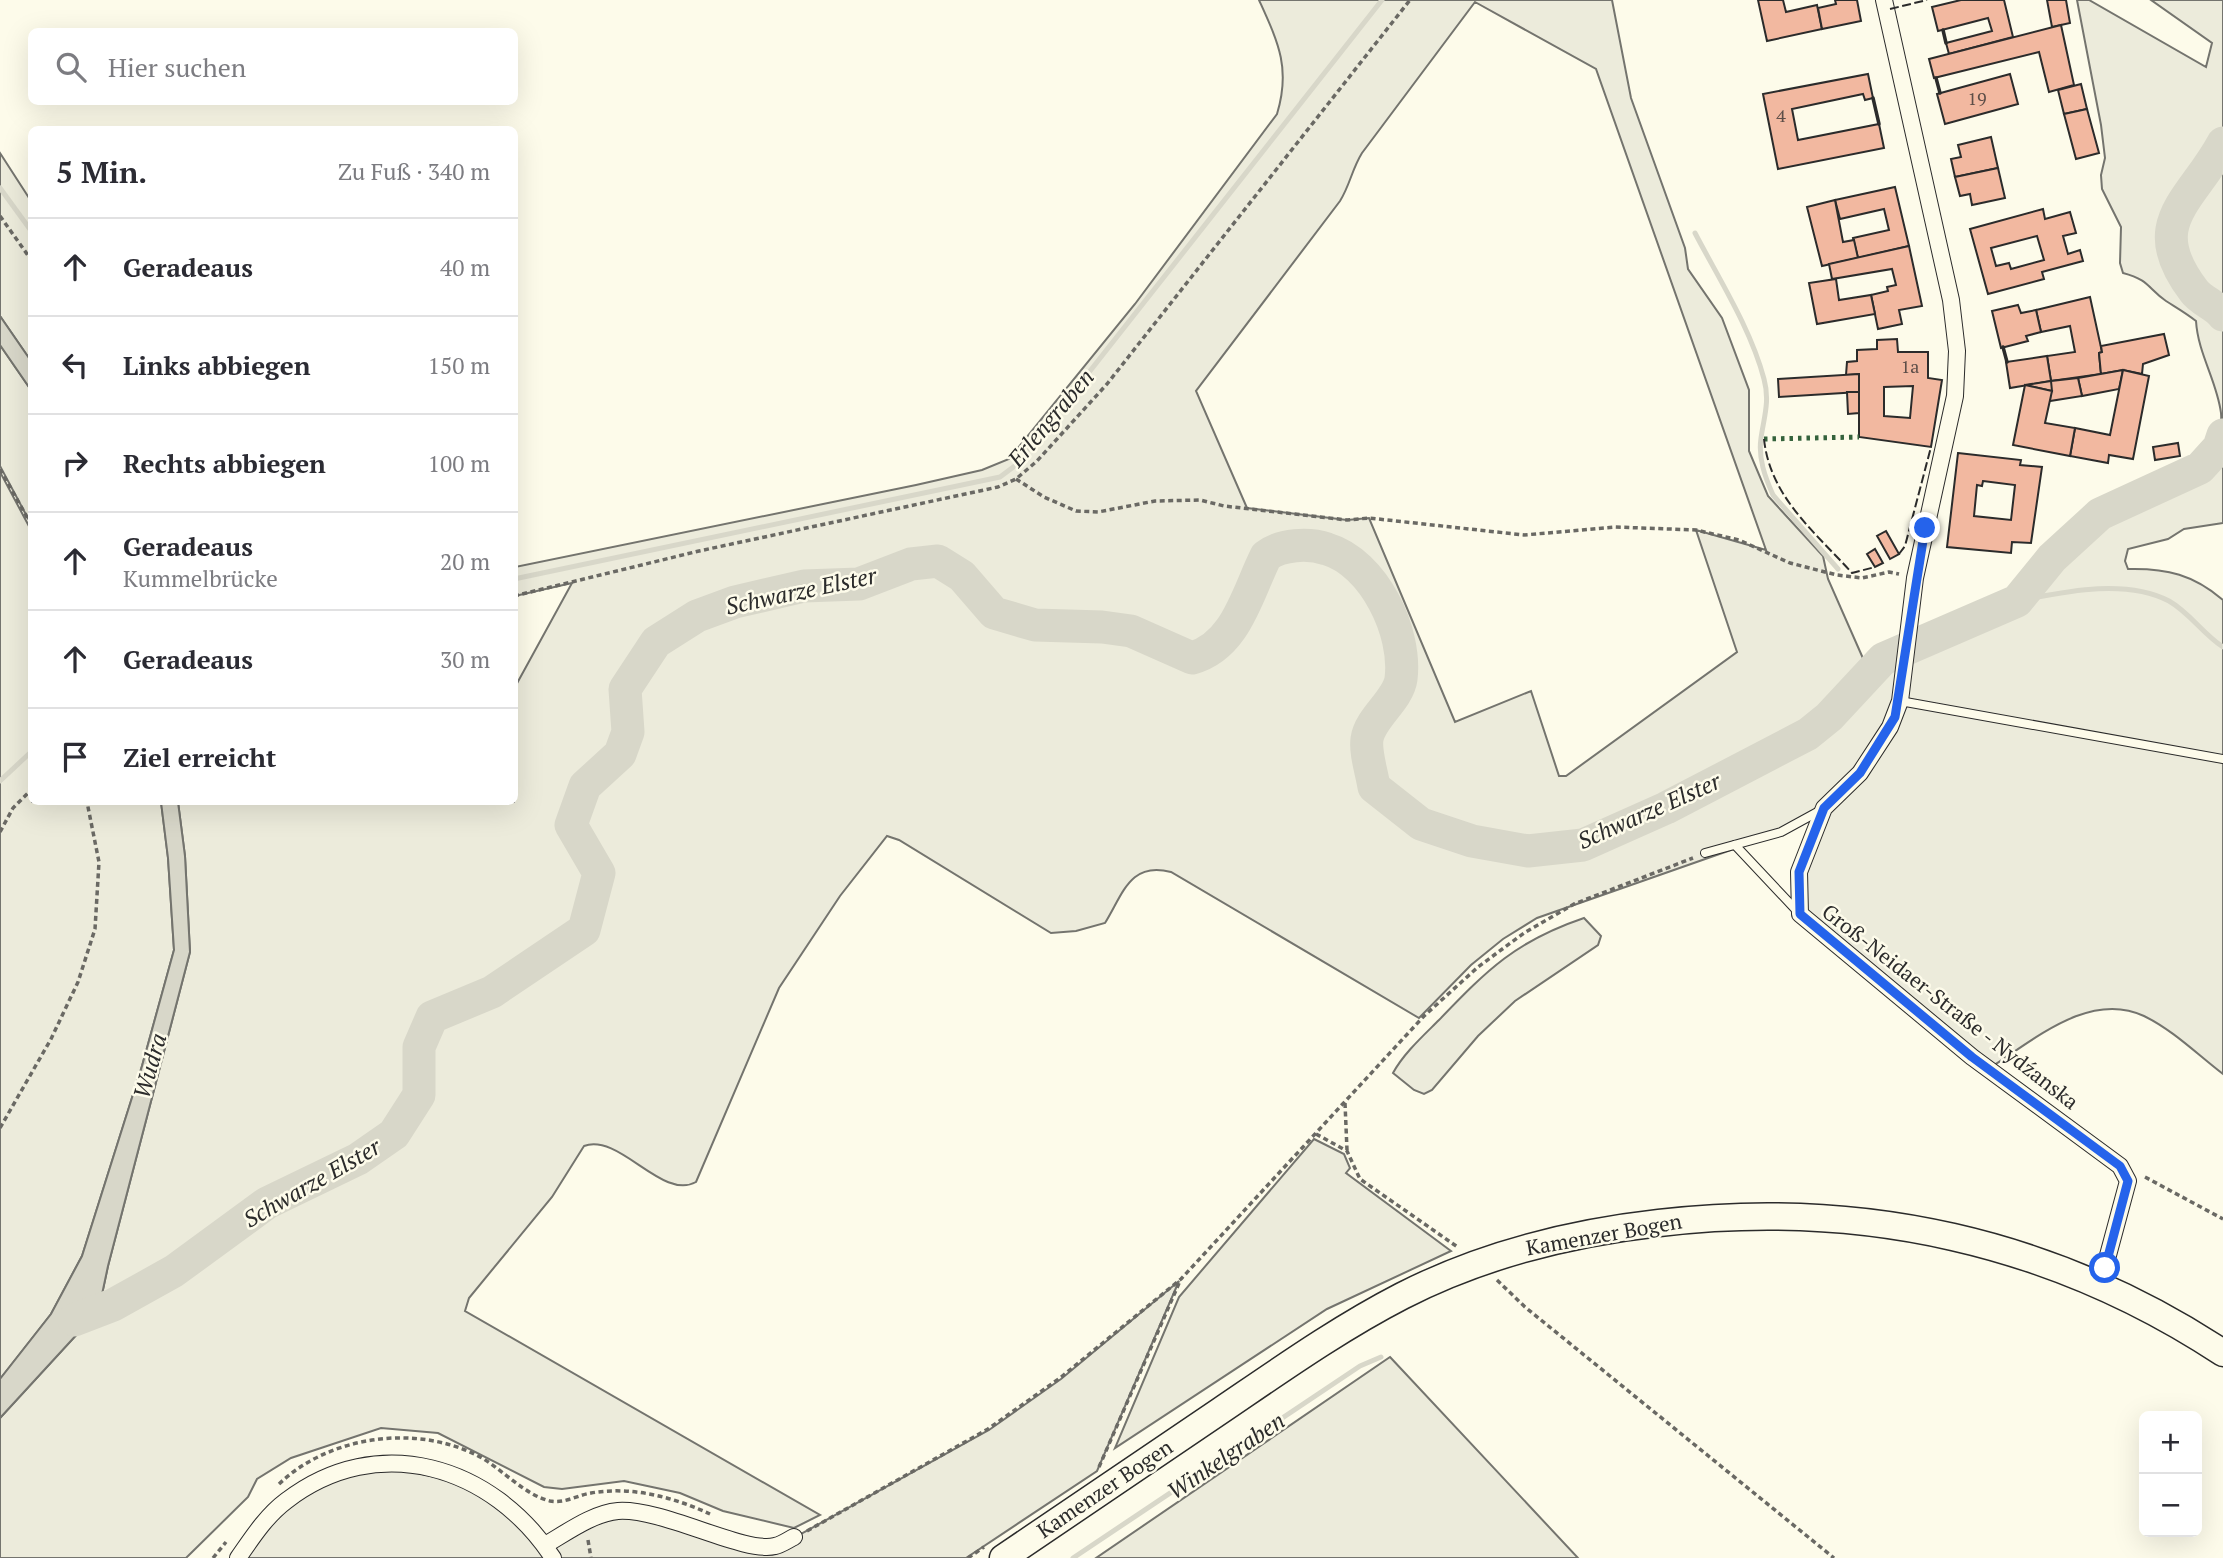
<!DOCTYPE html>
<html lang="de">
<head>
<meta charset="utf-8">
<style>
	:root { --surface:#fff; --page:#f7f7f7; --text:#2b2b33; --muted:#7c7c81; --line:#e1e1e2 }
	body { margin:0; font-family:"PT Serif",serif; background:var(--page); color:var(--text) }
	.controls { position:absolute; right:21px; bottom:21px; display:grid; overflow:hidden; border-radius:10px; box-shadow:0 7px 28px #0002 }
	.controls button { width:63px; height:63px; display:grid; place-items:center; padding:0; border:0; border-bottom:2px solid var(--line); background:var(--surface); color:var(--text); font:35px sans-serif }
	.stop { position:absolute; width:21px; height:21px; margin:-16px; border:5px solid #2563eb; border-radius:50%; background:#fff }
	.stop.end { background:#2563eb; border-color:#fff; box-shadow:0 2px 7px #0008 }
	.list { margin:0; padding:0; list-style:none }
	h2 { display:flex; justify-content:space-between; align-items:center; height:91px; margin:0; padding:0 28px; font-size:30px }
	h2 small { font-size:23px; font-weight:400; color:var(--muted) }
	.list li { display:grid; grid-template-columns:46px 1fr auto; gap:21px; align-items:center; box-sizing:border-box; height:98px; padding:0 28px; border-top:2px solid var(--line) }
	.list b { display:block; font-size:26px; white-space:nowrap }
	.list p { margin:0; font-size:23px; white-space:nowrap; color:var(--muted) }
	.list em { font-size:23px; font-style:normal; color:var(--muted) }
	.icon { flex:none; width:38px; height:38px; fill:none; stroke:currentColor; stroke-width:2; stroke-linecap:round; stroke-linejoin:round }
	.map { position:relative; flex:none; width:2223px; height:1558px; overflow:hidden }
	.search { position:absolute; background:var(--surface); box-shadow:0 7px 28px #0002; left:28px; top:28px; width:490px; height:77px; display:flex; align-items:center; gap:18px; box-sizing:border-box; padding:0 24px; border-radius:10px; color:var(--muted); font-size:26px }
	.panel { position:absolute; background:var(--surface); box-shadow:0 7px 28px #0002; left:28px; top:126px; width:490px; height:679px; border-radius:10px }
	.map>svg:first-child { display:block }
</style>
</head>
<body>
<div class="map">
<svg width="2223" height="1558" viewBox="0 0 2223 1558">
	<rect width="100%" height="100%" fill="#fdfbea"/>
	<g fill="#ecebdb" stroke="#74746e" stroke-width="2" fill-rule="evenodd">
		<path d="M 1259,0 L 1612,0 L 1631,98 L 1685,248 L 1688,269 L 1722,318 L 1749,390 L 1749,451 L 1768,496 L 1823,556 L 1828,579 L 1869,672 L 1883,659 L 2017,601 L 2052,558 L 2100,514 L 2200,468 L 2219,447 C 2220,437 2222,424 2221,413 C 2217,381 2198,354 2196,321 C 2186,313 2177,308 2166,301 C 2148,289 2150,280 2123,273 L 2120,263 L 2121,227 L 2102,189 L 2101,175 L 2105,158 L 2101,125 L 2077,0 L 2089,0 L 2206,67 L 2212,43 L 2151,0 L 2223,0 L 2223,523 L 2184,529 L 2168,539 L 2128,549 L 2125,561 L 2128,569 C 2167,568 2194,575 2223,600 L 2223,1074 C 2198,1055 2173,1030 2144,1016 C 2089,990 2033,1041 1988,1069 L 1822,935 L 1797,893 L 1823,810 L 1748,844 L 1537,918 L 1503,939 L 1471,965 L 1419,1018 L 1171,872 C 1130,861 1123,894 1105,923 L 1076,931 L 1051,933 L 899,840 L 887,836 L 840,896 L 779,988 L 696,1182 C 662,1201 620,1133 584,1146 L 552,1197 L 469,1298 L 465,1311 L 820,1515 L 794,1528 L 723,1511 L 680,1493 L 624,1481 L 562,1489 L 544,1487 L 438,1433 L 381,1428 L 291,1458 L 257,1479 L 248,1497 L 186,1558 L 0,1558 L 0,1418 L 79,1332 L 118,1309 L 101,1299 L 108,1266 L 190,952 L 185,856 L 178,802 L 514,802 L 515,687 L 572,583 L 515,596 L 515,567 L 916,485 L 982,470 L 1009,459 L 1135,304 L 1277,114 C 1291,68 1278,42 1259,0 ZM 1475,2 L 1596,69 L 1766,550 L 1696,530 L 1737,652 L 1566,776 L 1559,776 L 1531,691 L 1455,722 L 1369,518 L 1347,520 L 1247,508 L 1196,391 L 1340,201 C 1350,185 1352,169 1362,153 Z"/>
		<path d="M 0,153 L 31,201 L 31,361 L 0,316 Z"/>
		<path d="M 0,345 L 31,390 L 31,524 L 0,466 Z"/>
		<path d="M 0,472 L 31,530 L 32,802 L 161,802 L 168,858 L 174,950 L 142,1066 L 82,1256 L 51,1314 L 0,1379 Z"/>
		<path d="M 1584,918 L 1601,936 L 1598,945 L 1515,1001 L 1478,1036 L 1432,1090 L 1424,1094 L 1414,1090 L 1393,1073 C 1404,1053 1423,1036 1439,1020 C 1488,969 1516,941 1584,918 Z"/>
		<path d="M 1314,1139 L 1344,1154 L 1350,1168 L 1346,1173 L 1451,1251 L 1327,1309 L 1115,1448 L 1179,1297 Z"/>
		<path d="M 1179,1281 L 1097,1471 L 966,1558 L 554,1558 L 546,1546 L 629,1510 L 772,1550 L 989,1430 L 1061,1379 Z"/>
		<path d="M 1390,1357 L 1578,1558 L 1096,1558 Z"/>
		<path d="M 381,1465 L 481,1487 L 552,1558 L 238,1558 L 308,1487 Z"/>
	</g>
	<g fill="#d8d7c9" stroke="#74746e" stroke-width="2">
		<path d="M 0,316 L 31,361 L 31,390 L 0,345 Z"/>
		<path d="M 161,802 L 178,802 L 185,856 L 190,952 L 108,1266 L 101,1299 L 115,1295 L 118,1309 L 79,1332 L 0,1418 L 0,1379 L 51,1314 L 82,1256 L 142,1066 L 174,950 L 168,858 Z"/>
	</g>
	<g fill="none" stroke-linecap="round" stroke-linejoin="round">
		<g stroke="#d8d7c9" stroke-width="5">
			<path d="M 0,188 L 32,232"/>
			<path d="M 1695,233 C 1719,279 1751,329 1764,379 C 1770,401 1764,417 1761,438 C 1758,458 1765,477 1773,495 L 1838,569"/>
			<path d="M 514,579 L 1000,477 L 1016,465 L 1382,0"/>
			<path d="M 2017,601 C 2063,592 2125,578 2169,601 C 2190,613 2203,634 2223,647"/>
			<path d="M 0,781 L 32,751"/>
			<path d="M 1073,1558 L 1360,1366 L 1381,1357"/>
		</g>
		<g stroke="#d8d7c9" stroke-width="33">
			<path d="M 2223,143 C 2191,202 2142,223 2194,291 C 2201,301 2216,305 2223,315"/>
			<path d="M 74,1320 L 113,1305 L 174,1271 L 267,1203 L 358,1159 L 394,1134 L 419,1095 L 419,1047 L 432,1017 L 492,992 L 584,930 L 599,873 L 571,825 L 585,786 L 620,754 L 628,732 L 625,689 L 656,642 L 697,616 L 735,602 L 804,586 L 859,584 L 911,564 L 938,561 L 962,576 L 994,613 L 1035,625 L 1102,627 L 1131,631 L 1192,658 C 1236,646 1247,594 1266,556 C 1281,544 1309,543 1327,549 C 1374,563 1407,632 1401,679 C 1398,700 1370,718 1367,739 C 1365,753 1372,773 1374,787 L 1421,824 L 1472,841 L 1528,851 L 1583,845 L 1666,808 L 1808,734 L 1829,717 L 1883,659 L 2017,601 L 2052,558 L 2100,514 L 2200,468 L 2219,447 L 2223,435"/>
		</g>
	</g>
	<g fill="#f2b8a0" stroke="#2b2b2b" stroke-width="2" fill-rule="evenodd">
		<path d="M 1758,0 L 1783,0 L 1786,12 L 1817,5 L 1822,29 L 1767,41 Z"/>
		<path d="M 1835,0 L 1857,0 L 1861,21 L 1822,29 L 1818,8 L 1836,4 Z"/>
		<path d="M 1961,0 L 2004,0 L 2013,37 L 1949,54 L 1946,43 L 1992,31 L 1988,18 L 1938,31 L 1932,7 Z"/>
		<path d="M 2047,0 L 2066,0 L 2070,23 L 2052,27 Z"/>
		<path d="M 2061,25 L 2074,85 L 2049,92 L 2039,52 L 1934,78 L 1929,59 Z"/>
		<path d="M 1868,74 L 1873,98 L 1865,100 L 1863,94 L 1792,109 L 1798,140 L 1879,124 L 1884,148 L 1778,169 L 1763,94 Z"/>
		<path d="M 2010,74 L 2018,104 L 1945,124 L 1937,94 Z"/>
		<path d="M 2081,84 L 2087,109 L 2064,114 L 2058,90 Z"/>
		<path d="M 2087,109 L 2099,153 L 2076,159 L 2064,114 Z"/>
		<path d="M 1991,137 L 1998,168 L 1955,177 L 1951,159 L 1961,157 L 1958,145 Z"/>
		<path d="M 1998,168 L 2005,198 L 1972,205 L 1970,194 L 1960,196 L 1955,177 Z"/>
		<path d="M 1895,187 L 1909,246 L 1858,258 L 1853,238 L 1889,230 L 1884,209 L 1840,219 L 1835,200 Z"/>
		<path d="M 1835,200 L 1843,242 L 1854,240 L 1858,258 L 1822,266 L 1807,207 Z"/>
		<path d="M 2043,209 L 2045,219 L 2070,212 L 2076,233 L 2063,236 L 2068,254 L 2080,250 L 2083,261 L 2042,272 L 2044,279 L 1988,294 L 1970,229 ZM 2037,236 L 2044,260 L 2011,269 L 2009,263 L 1996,266 L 1991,248 Z"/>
		<path d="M 1909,246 L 1922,306 L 1899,310 L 1902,324 L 1878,329 L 1871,295 L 1888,291 L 1887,287 L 1896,285 L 1892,269 L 1832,279 L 1829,264 Z"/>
		<path d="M 1836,279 L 1839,300 L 1871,295 L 1875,314 L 1817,324 L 1809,283 Z"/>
		<path d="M 2090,297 L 2102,352 L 2099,353 L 2101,374 L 2051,381 L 2047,356 L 2075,352 L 2070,326 L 2041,332 L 2036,310 Z"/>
		<path d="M 2018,305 L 2021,313 L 2036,310 L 2041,332 L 2026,336 L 2028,341 L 2001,348 L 1992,311 Z"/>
		<path d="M 2164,334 L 2169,355 L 2143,364 L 2142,374 L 2123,370 L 2101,374 L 2099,353 L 2102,352 L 2101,346 Z"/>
		<path d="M 1897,339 L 1898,352 L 1928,352 L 1928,378 L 1942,380 L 1931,447 L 1859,437 L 1859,374 L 1846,375 L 1847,362 L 1857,361 L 1857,350 L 1877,349 L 1877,340 ZM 1913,386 L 1910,418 L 1884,416 L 1884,387 Z"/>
		<path d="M 2047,356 L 2051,381 L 2010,388 L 2006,362 Z"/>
		<path d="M 2123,370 L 2119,389 L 2082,396 L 2078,378 Z"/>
		<path d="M 2123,370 L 2149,376 L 2133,459 L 2109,455 L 2108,463 L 2070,456 L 2075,428 L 2110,435 Z"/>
		<path d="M 1859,374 L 1859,392 L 1779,397 L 1778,379 Z"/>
		<path d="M 2078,378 L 2082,396 L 2050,401 L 2051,381 Z"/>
		<path d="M 2051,381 L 2052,391 L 2025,385 Z"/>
		<path d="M 2025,385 L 2052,391 L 2045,423 L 2075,428 L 2070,456 L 2013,445 Z"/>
		<path d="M 1847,392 L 1859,392 L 1859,413 L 1848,414 Z"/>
		<path d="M 2178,443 L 2180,456 L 2155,460 L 2153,447 Z"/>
		<path d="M 1958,453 L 2021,460 L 2020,465 L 2042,467 L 2031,543 L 2012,542 L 2011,553 L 1947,547 ZM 1983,481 L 2015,485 L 2011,520 L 1974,516 L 1977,485 L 1982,486 Z"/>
		<path d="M 1886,531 L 1899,554 L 1890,559 L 1877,536 Z"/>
		<path d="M 1875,549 L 1883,563 L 1875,567 L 1867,554 Z"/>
	</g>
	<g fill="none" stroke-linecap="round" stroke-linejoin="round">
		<defs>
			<g id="lane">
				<path d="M 1900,701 L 2223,759"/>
				<path d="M 1735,845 L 1798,912"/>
				<path d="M 1705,853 L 1781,832 L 1823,809"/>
			</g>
			<g id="street">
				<path d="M 1884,0 L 1951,300 L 1957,351 L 1955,396 L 1915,578 L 1900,701 L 1890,727 L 1860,773 L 1824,808 L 1799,872 L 1800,914 L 1972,1057 L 2120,1166 L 2128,1181 L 2100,1285"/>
				<path d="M 545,1545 C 566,1533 593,1513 618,1511 C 663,1508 744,1554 775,1546 C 781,1545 788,1540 794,1537"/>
				<path d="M 238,1558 C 252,1538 266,1516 286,1501 C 378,1430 493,1466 553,1558"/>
			</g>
			<path id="primary" d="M 1003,1558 C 1075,1509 1148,1460 1220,1411 C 1279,1371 1338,1329 1402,1296 C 1482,1255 1570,1233 1659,1223 C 1861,1199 2053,1241 2223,1353"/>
		</defs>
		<use href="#lane" stroke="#2b2b2b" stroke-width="10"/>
		<use href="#street" stroke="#2b2b2b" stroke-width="18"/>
		<use href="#primary" stroke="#2b2b2b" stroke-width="29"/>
		<g stroke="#6a6964" stroke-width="3.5" stroke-dasharray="5 3.5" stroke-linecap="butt">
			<path d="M 0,216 L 32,261"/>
			<path d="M 0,469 L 32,526"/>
			<path d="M 1016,479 L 1044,497 L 1076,511 L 1098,512 L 1155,501 L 1200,500 L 1224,506 L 1347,520 L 1369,518 L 1524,535 L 1615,527 L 1696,530 L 1739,540 L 1790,563 L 1837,575 L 1862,578 L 1889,572 L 1899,574"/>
			<path d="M 514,596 L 699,551 L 998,487 L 1016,479 L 1037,461 L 1107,384 L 1410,0"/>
			<path d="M 0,832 L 13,808 L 32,789"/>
			<path d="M 1345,1103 L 1347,1150"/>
			<path d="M 0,1128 L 51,1039 L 78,982 L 95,929 L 99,862 L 87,802"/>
			<path d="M 1316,1134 L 1347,1151 L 1360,1179 L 1459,1248"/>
			<path d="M 2145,1177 L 2223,1219"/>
			<path d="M 1497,1280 L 1525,1307 L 1834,1558"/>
			<path d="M 1099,1467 L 1180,1281"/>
			<path d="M 279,1484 C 330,1435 419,1423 482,1458 C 504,1471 525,1495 550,1501 C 564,1504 578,1495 591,1493 C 632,1486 673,1497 710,1514"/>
			<path d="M 807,1531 L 988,1429 L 1060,1378 L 1181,1279 L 1424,1016 L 1478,967 L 1524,933 L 1574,904 L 1693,858"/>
			<path d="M 588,1540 L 591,1558"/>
			<path d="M 213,1558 L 226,1542"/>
			<path d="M 968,1558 L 984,1547"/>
		</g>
		<use href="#lane" stroke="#fdfbea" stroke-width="8"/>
		<use href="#street" stroke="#fdfbea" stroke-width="16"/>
		<use href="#primary" stroke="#fdfbea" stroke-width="26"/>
		<path stroke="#34623c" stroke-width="5" stroke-dasharray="3.5 5" stroke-linecap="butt" d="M 1764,439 L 1859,437"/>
		<g stroke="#2b2b2b" stroke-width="2" stroke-dasharray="9 3.5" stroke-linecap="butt">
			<path d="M 1890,9 L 1927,0"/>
			<path d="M 1764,439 C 1770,497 1815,532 1852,573 L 1875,567"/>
			<path d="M 1899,554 L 1905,546 L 1931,447"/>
		</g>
		<g stroke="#2b2b2b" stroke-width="3.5">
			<path d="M 1943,30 L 1946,43"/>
			<path d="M 1936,78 L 1940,93"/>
			<path d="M 1873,98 L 1879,124"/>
			<path d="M 2003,347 L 2007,362"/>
		</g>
	</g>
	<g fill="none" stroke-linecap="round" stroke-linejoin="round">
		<path stroke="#2563eb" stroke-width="9" d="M 1925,528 L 1895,717 L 1860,773 L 1824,808 L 1799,872 L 1800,914 L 1972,1057 L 2120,1166 L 2128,1181 L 2105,1268"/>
	</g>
	<g text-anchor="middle" stroke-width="5" stroke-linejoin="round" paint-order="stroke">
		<g font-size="18" fill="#5d4e48">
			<text x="1977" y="105">19</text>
			<text x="1781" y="122">4</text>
			<text x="1910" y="373">1a</text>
		</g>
		<g font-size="21" fill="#2b2b2b" stroke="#fdfbea">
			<text transform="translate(1950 1007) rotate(38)" y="7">Groß-Neidaer-Straße - Nydźanska</text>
			<text transform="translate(1604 1235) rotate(-10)" y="7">Kamenzer Bogen</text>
			<text transform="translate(1105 1489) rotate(-34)" y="7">Kamenzer Bogen</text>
		</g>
		<g font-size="23" font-style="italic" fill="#2b2b2b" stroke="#fdfbea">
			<text transform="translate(1051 418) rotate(-50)" y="8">Erlengraben</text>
			<text transform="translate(801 591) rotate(-12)" y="8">Schwarze Elster</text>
			<text transform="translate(1649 811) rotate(-24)" y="8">Schwarze Elster</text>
			<text transform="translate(150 1066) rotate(-74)" y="8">Wudra</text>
			<text transform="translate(312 1183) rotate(-30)" y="8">Schwarze Elster</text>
			<text transform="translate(1226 1456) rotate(-34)" y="8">Winkelgraben</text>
		</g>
	</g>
</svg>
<div class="controls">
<button>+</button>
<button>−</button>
</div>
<div class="stop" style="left:2105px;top:1268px"></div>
<div class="stop end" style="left:1925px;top:528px"></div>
<div class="search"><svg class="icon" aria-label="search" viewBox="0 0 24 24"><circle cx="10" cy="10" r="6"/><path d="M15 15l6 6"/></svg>Hier suchen</div>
<section class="panel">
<h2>5 Min.<small>Zu Fuß · 340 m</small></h2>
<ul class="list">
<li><svg class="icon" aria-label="ahead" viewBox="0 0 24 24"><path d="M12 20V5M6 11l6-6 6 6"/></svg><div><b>Geradeaus</b></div><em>40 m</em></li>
<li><svg class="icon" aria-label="left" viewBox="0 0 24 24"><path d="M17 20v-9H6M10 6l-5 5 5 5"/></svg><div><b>Links abbiegen</b></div><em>150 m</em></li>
<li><svg class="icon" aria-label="right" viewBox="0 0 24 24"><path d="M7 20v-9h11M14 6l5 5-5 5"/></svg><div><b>Rechts abbiegen</b></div><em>100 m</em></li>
<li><svg class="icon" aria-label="ahead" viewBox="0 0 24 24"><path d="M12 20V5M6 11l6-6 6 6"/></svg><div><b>Geradeaus</b><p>Kummelbrücke</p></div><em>20 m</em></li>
<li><svg class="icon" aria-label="ahead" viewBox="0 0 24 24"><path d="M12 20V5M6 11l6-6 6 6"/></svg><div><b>Geradeaus</b></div><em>30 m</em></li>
<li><svg class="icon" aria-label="arrive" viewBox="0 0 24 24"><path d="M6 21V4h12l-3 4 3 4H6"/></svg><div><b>Ziel erreicht</b></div></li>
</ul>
</section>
</div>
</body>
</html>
